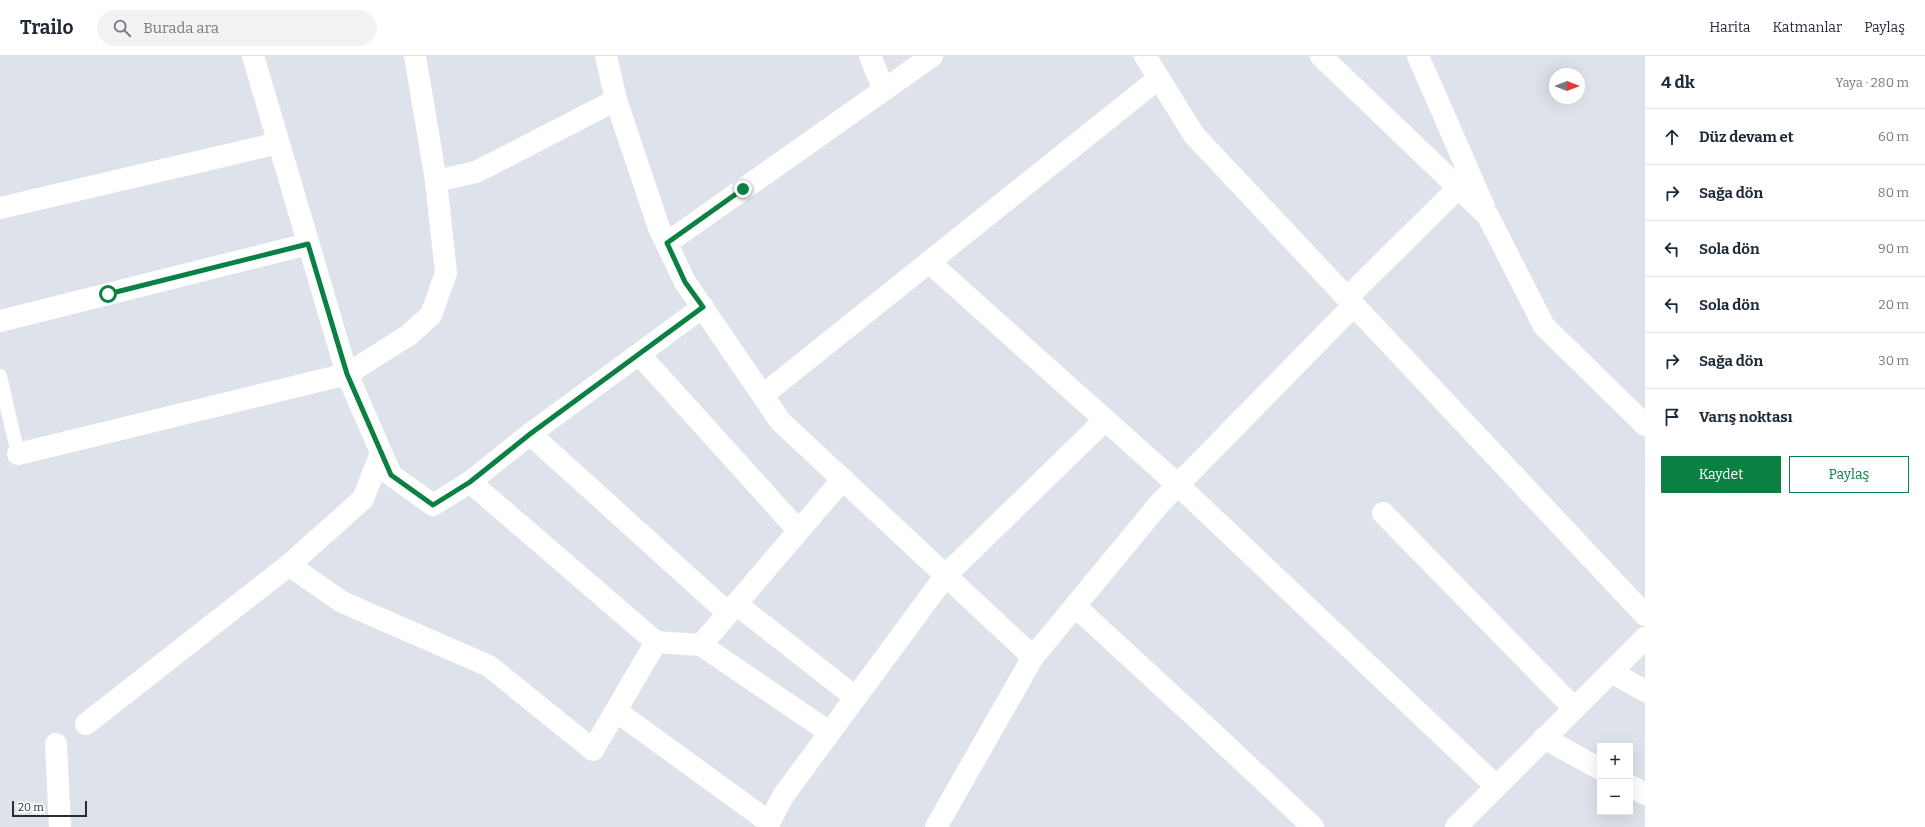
<!DOCTYPE html>
<html lang="tr">
<head>
<meta charset="utf-8">
<style>
	:root { --surface:#fff; --page:#f2f2f3; --text:#1f2937; --muted:#747a83; --line:#e0e1e3; --accent:#0b8043 }
	body { margin:0; font-family:Bitter,serif; background:var(--page); color:var(--text) }
	.controls { position:absolute; right:12px; bottom:12px; display:grid; overflow:hidden; border-radius:0px; box-shadow:0 4px 16px #0002 }
	.controls button { width:36px; height:36px; display:grid; place-items:center; padding:0; border:0; border-bottom:1px solid var(--line); background:var(--surface); color:var(--text); font:20px sans-serif }
	.compass { position:absolute; left:1549px; top:12px; width:36px; height:36px; border-radius:50%; background:var(--surface); box-shadow:0 4px 16px #0002; rotate:90deg }
	.scale { position:absolute; left:12px; bottom:10px; width:75px; box-sizing:border-box; padding-left:4px; border:2px solid #2b2d30; border-top:0; font-size:11px; line-height:14px; white-space:nowrap; color:#2b2d30; -webkit-text-stroke:3px #fff; paint-order:stroke }
	.stop { position:absolute; width:12px; height:12px; margin:-9px; border:3px solid #0b8043; border-radius:50%; background:#fff }
	.stop.end { background:#0b8043; border-color:#fff; box-shadow:0 1px 4px #0008 }
	.list { margin:0; padding:0; list-style:none }
	h2 { display:flex; justify-content:space-between; align-items:center; height:52px; margin:0; padding:0 16px; font-size:17px }
	h2 small { font-size:13px; font-weight:400; color:var(--muted) }
	.list li { display:grid; grid-template-columns:26px 1fr auto; gap:12px; align-items:center; box-sizing:border-box; height:56px; padding:0 16px; border-top:1px solid var(--line) }
	.list b { display:block; font-size:15px; white-space:nowrap }
	.list em { font-size:13px; font-style:normal; color:var(--muted) }
	.actions { display:flex; gap:8px; padding:12px 16px }
	.actions a { flex:1; padding:9px 0; border:1px solid var(--accent); border-radius:0px; text-align:center; font-size:14px; color:var(--accent) }
	.actions .main { background:var(--accent); color:#fff }
	.icon { flex:none; width:22px; height:22px; fill:none; stroke:currentColor; stroke-width:2; stroke-linecap:round; stroke-linejoin:round }
	.map { position:relative; flex:none; width:1645px; height:771px; overflow:hidden }
	header { display:flex; align-items:center; gap:24px; box-sizing:border-box; height:56px; padding:0 20px; background:var(--surface); border-bottom:1px solid var(--line) }
	header strong { font-size:19px }
	nav { display:flex; gap:22px; margin-inline-start:auto; font-size:14px }
	.search { width:280px; height:36px; background:var(--page); display:flex; align-items:center; gap:10px; box-sizing:border-box; padding:0 14px; border-radius:22px; color:var(--muted); font-size:15px }
	main { display:flex }
	aside { flex:1; background:var(--surface) }
	.map>svg:first-child { display:block }
</style>
</head>
<body>
<header>
<strong>Trailo</strong>
<div class="search"><svg class="icon" aria-label="search" viewBox="0 0 24 24"><circle cx="10" cy="10" r="6"/><path d="M15 15l6 6"/></svg>Burada ara</div>
<nav><a>Harita</a><a>Katmanlar</a><a>Paylaş</a></nav>
</header>
<main>
<div class="map">
<svg width="1645" height="771" viewBox="0 0 1645 771">
	<rect width="100%" height="100%" fill="#dee3eb"/>
	<g fill="none" stroke-linecap="round" stroke-linejoin="round">
		<path stroke="#fff" stroke-width="14" d="M 0,320 L 18,398"/>
		<g stroke="#fff" stroke-width="22">
			<path d="M 253,0 L 347,318 L 391,419 L 433,449 L 470,426 L 530,378 L 703,251"/>
			<path d="M 606,0 L 616,44 L 659,172 L 685,226 L 780,365 L 1033,601 L 1075,550 L 1216,680 L 1313,771"/>
			<path d="M 870,0 L 884,34"/>
			<path d="M 1145,0 L 1194,79 L 1645,559"/>
			<path d="M 1321,0 L 1488,160 L 1544,270 L 1645,369"/>
			<path d="M 1418,0 L 1484,151"/>
			<path d="M 436,125 L 476,116 L 616,44"/>
			<path d="M 0,152 L 279,87"/>
			<path d="M 667,187 L 932,0"/>
			<path d="M 929,206 L 1178,429 L 1496,730"/>
			<path d="M 1347,242 L 1458,132"/>
			<path d="M 0,265 L 308,188"/>
			<path d="M 639,298 L 798,474"/>
			<path d="M 763,339 L 1159,22"/>
			<path d="M 530,378 L 728,557"/>
			<path d="M 18,398 L 347,318 L 409,279 L 431,259 L 446,217 L 436,125 L 415,0"/>
			<path d="M 470,426 L 656,586 L 701,589 L 829,676"/>
			<path d="M 1383,457 L 1574,652"/>
			<path d="M 289,509 L 342,546 L 489,610 L 593,694 L 656,586"/>
			<path d="M 736,548 L 855,641"/>
			<path d="M 1075,550 L 1160,447 L 1354,249"/>
			<path d="M 701,589 L 843,423"/>
			<path d="M 1611,616 L 1645,635"/>
			<path d="M 616,655 L 769,766"/>
			<path d="M 86,668 L 289,509 L 363,443 L 381,397"/>
			<path d="M 1544,682 L 1600,713"/>
			<path d="M 56,688 L 60,771"/>
			<path d="M 1630,730 L 1645,738"/>
			<path d="M 767,771 L 783,740 L 946,519 L 1105,364"/>
			<path d="M 936,771 L 1033,601"/>
		</g>
		<path stroke="#fff" stroke-width="22" d="M 1456,771 L 1645,582"/>
	</g>
	<g fill="none" stroke-linecap="round" stroke-linejoin="round">
		<path stroke="#0b8043" stroke-width="5" d="M 108,238 L 308,188 L 347,318 L 391,419 L 433,449 L 470,426 L 530,378 L 703,251 L 685,226 L 667,187 L 743,133"/>
	</g>
</svg>
<div class="controls">
<button>+</button>
<button>−</button>
</div>
<svg class="compass" viewBox="-18 -18 36 36"><path d="M0-13l5 13h-10z" fill="#e53935"/><path d="M0 13l5-13h-10z" fill="#747a83"/></svg>
<div class="scale">20 m</div>
<div class="stop" style="left:108px;top:238px"></div>
<div class="stop end" style="left:743px;top:133px"></div>
</div>
<aside>
<h2>4 dk<small>Yaya · 280 m</small></h2>
<ul class="list">
<li><svg class="icon" aria-label="ahead" viewBox="0 0 24 24"><path d="M12 20V5M6 11l6-6 6 6"/></svg><div><b>Düz devam et</b></div><em>60 m</em></li>
<li><svg class="icon" aria-label="right" viewBox="0 0 24 24"><path d="M7 20v-9h11M14 6l5 5-5 5"/></svg><div><b>Sağa dön</b></div><em>80 m</em></li>
<li><svg class="icon" aria-label="left" viewBox="0 0 24 24"><path d="M17 20v-9H6M10 6l-5 5 5 5"/></svg><div><b>Sola dön</b></div><em>90 m</em></li>
<li><svg class="icon" aria-label="left" viewBox="0 0 24 24"><path d="M17 20v-9H6M10 6l-5 5 5 5"/></svg><div><b>Sola dön</b></div><em>20 m</em></li>
<li><svg class="icon" aria-label="right" viewBox="0 0 24 24"><path d="M7 20v-9h11M14 6l5 5-5 5"/></svg><div><b>Sağa dön</b></div><em>30 m</em></li>
<li><svg class="icon" aria-label="arrive" viewBox="0 0 24 24"><path d="M6 21V4h12l-3 4 3 4H6"/></svg><div><b>Varış noktası</b></div></li>
</ul>
<div class="actions"><a class="main">Kaydet</a><a>Paylaş</a></div>
</aside>
</main>
</body>
</html>
